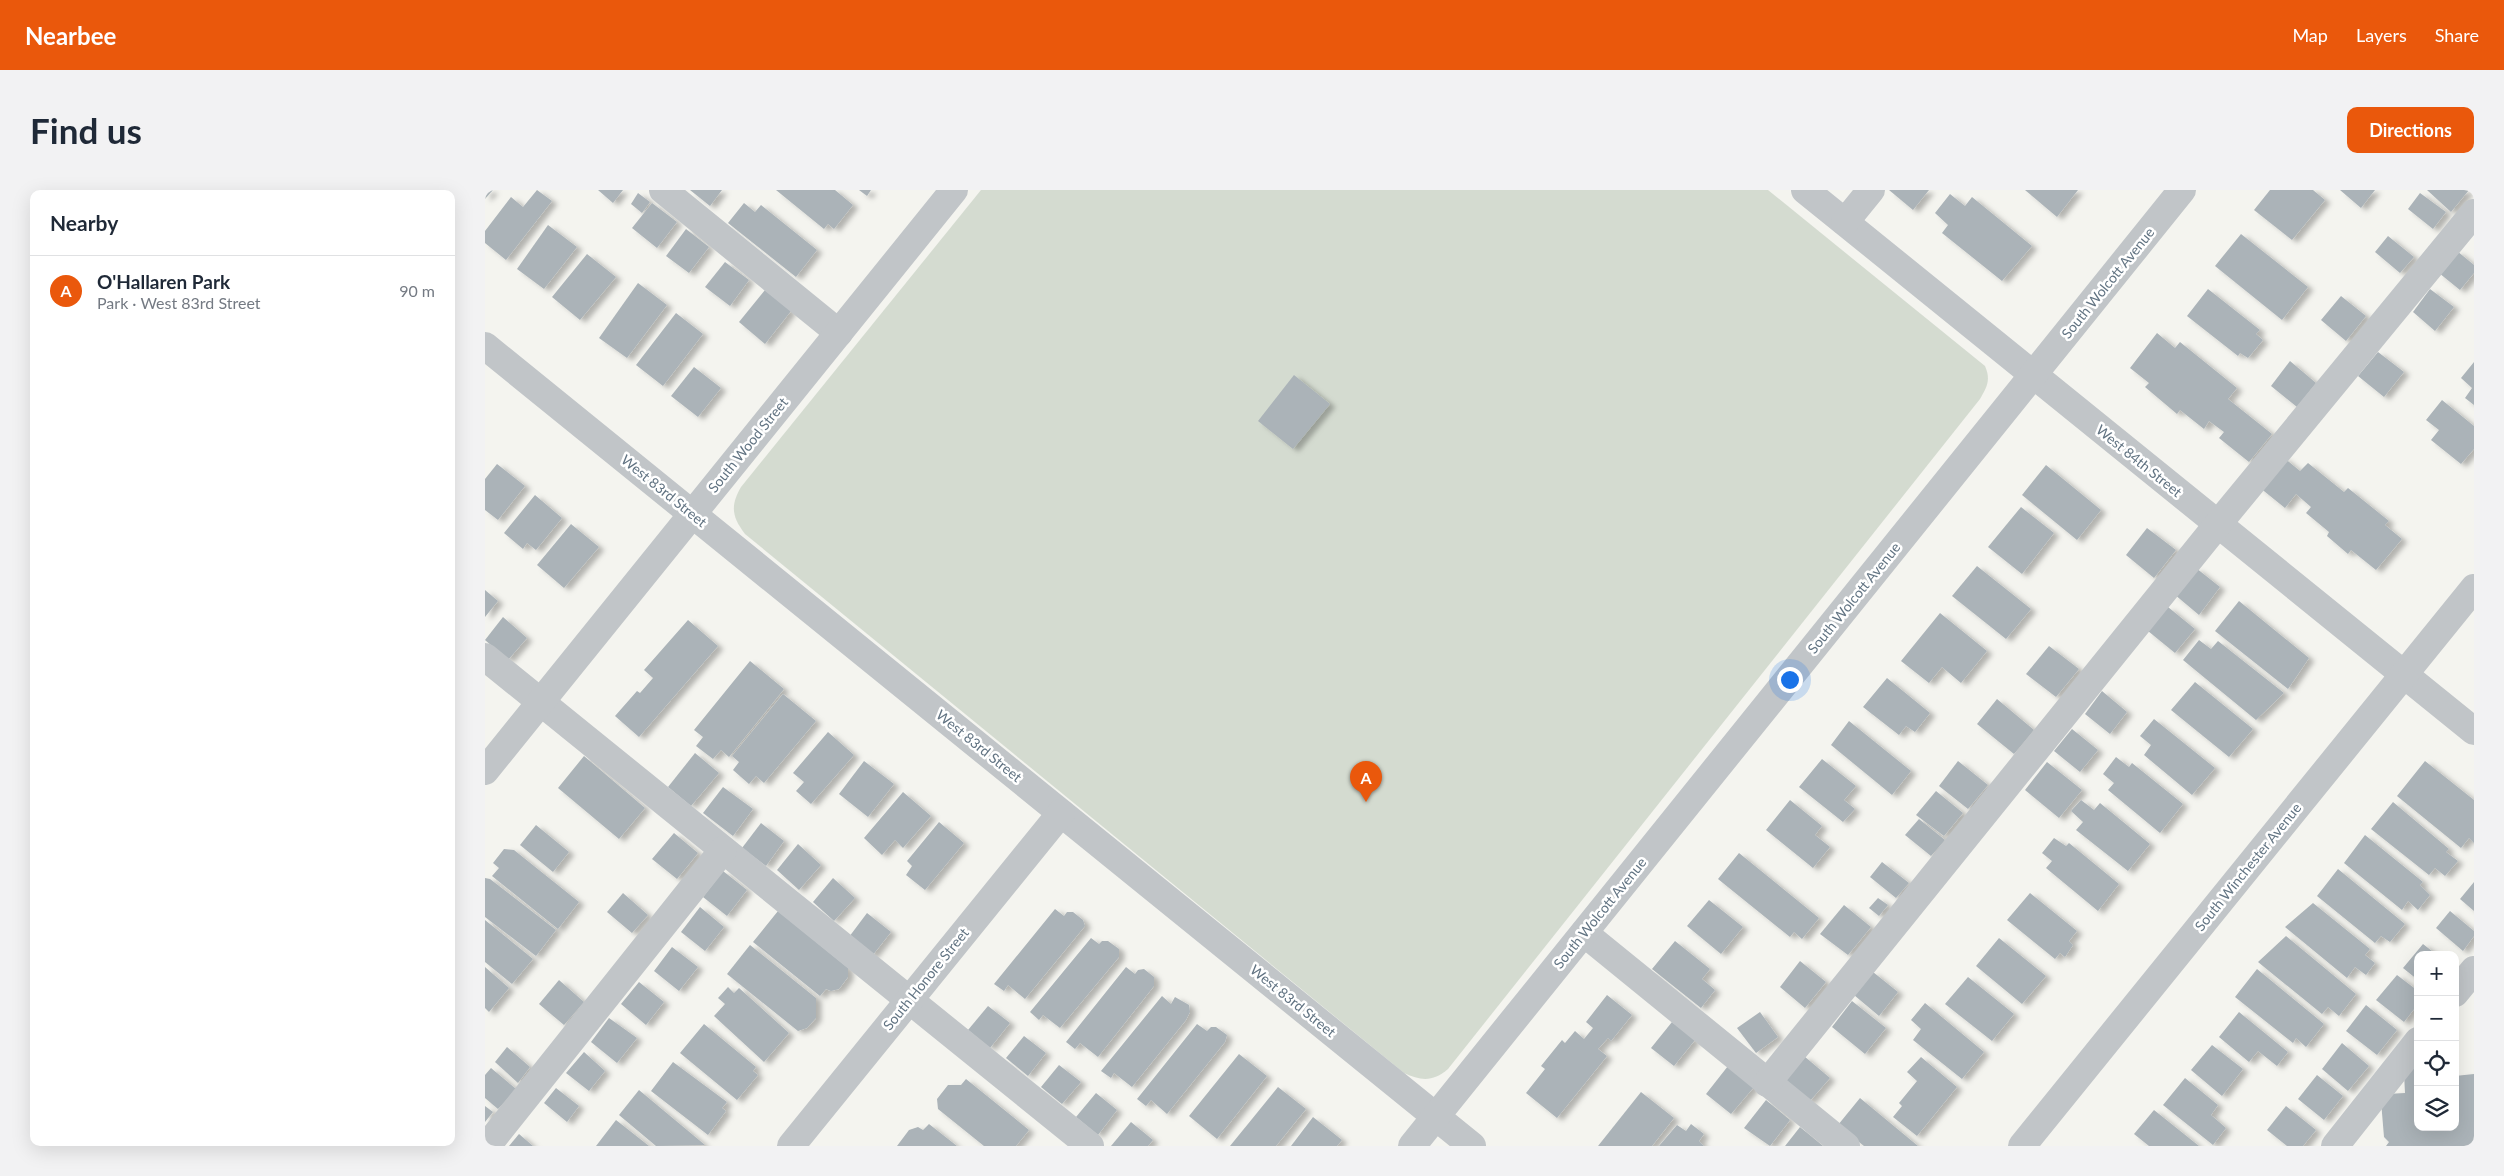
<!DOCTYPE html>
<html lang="en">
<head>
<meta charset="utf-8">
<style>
	:root { --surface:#fff; --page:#f2f2f3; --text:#1f2937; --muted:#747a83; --line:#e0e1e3; --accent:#ea580c }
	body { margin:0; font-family:Lato,sans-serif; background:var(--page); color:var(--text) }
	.controls { position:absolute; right:15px; bottom:15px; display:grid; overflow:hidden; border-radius:10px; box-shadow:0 5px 20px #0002 }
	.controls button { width:45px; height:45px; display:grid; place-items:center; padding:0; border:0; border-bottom:1px solid var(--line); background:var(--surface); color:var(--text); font:25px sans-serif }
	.you { position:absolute; left:1304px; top:489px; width:18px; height:18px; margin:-12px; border:4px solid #fff; border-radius:50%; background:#1a73e8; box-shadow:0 0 0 8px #1a73e833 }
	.badge { display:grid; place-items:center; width:32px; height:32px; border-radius:50%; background:var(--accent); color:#fff; font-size:16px; font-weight:700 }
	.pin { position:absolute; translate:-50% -41px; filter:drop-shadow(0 1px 2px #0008) }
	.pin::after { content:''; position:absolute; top:26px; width:18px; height:15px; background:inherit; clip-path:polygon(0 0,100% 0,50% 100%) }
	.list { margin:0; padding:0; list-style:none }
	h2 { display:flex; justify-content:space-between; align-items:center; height:65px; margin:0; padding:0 20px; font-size:21px }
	h2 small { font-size:16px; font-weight:400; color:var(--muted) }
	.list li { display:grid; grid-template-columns:32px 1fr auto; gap:15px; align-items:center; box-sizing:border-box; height:70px; padding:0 20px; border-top:1px solid var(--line) }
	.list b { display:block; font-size:19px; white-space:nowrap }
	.list p { margin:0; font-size:16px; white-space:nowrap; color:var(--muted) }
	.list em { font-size:16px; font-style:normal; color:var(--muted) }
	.icon { flex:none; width:28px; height:28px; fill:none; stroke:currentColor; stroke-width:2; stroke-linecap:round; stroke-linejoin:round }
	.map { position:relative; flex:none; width:1989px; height:956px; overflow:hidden; border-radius:10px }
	header { display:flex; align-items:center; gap:30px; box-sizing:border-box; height:70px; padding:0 25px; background:var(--accent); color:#fff }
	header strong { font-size:24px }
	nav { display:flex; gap:28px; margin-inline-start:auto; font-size:18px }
	.intro { display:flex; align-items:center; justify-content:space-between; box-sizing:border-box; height:120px; padding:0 30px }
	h1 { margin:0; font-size:35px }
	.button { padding:12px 22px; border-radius:10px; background:var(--accent); color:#fff; font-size:18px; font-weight:700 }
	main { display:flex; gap:30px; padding:0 30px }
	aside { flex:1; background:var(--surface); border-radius:10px; box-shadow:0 5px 20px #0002 }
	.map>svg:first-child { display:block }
</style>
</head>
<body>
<header>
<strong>Nearbee</strong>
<nav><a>Map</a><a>Layers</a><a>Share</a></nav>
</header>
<div class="intro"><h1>Find us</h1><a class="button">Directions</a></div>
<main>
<aside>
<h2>Nearby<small></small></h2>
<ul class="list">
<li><span class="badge">A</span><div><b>O'Hallaren Park</b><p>Park · West 83rd Street</p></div><em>90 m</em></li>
</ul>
</aside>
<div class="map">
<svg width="1989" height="956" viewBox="0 0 1989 956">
	<defs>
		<filter id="shadow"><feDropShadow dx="5.5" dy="3" stdDeviation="2.5" flood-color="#0004"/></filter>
	</defs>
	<rect width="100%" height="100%" fill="#f4f4ef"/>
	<path fill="#d4dbd0" d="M 496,0 L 1283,0 L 1500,176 C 1506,190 1502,197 1495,209 L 963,879 C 948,892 936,891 919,883 L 260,344 C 247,327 245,316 256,297 Z"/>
	<g fill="#abb3b8" filter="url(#shadow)">
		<path d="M 0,0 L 8,0 L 0,9 Z"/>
		<path d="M 52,0 L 67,11 L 21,70 L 0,53 L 0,41 L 26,7 L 38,17 Z"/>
		<path d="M 113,0 L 138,0 L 128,13 Z"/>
		<path d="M 205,0 L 237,0 L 225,16 Z"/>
		<path d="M 291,0 L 350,0 L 368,15 L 349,39 L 343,34 L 339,39 Z"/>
		<path d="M 374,0 L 386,0 L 382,6 Z"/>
		<path d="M 1404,0 L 1444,0 L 1428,20 Z"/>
		<path d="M 1540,0 L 1593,0 L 1572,27 Z"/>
		<path d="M 1785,0 L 1828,0 L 1840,10 L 1807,50 L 1769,20 Z"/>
		<path d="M 1855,0 L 1890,0 L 1876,18 Z"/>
		<path d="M 1942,0 L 1984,0 L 1966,22 Z"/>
		<path d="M 153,3 L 165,12 L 157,23 L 146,14 Z"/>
		<path d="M 1935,3 L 1961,22 L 1948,39 L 1923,19 Z"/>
		<path d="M 1465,4 L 1480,16 L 1487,7 L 1547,56 L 1517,91 L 1457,43 L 1463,35 L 1450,23 Z"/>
		<path d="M 167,13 L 192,32 L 172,58 L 147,38 Z"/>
		<path d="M 259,13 L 270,22 L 276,15 L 332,60 L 311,87 L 243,33 Z"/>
		<path d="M 63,35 L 92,57 L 59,99 L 32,79 Z"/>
		<path d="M 201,39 L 224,57 L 204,83 L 181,66 Z"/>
		<path d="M 1756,44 L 1823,97 L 1797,130 L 1730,76 Z"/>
		<path d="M 1903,46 L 1929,67 L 1915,83 L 1890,62 Z"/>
		<path d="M 1972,61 L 1989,75 L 1989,83 L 1975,100 L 1954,83 Z"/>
		<path d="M 102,64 L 131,87 L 95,130 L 67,107 Z"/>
		<path d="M 240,72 L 264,90 L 245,116 L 220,97 Z"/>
		<path d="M 153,93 L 182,115 L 142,168 L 114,148 Z"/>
		<path d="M 1723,99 L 1775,140 L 1771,144 L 1778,150 L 1763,168 L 1755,163 L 1753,166 L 1702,126 Z"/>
		<path d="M 1945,99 L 1969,117 L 1950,141 L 1928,122 Z"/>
		<path d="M 280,100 L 306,121 L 280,154 L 254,132 Z"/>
		<path d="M 1856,106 L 1881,126 L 1861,151 L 1836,130 Z"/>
		<path d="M 191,123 L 218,144 L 178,196 L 151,175 Z"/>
		<path d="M 1672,143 L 1690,158 L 1695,152 L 1752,198 L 1743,209 L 1787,244 L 1764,272 L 1734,248 L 1739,242 L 1724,231 L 1719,239 L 1695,220 L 1692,224 L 1660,197 L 1664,193 L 1645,178 Z"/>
		<path d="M 1893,162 L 1919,182 L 1899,207 L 1873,186 Z"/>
		<path d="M 1805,171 L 1831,193 L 1812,217 L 1786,196 Z"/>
		<path d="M 1989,172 L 1989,215 L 1980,208 L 1987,198 L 1976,188 Z"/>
		<path d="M 209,177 L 236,198 L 213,227 L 186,206 Z"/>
		<path d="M 809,185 L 845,214 L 808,259 L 773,231 Z"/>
		<path d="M 1957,210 L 1989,236 L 1989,259 L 1976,274 L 1946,250 L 1954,240 L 1941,230 Z"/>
		<path d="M 1798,267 L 1815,281 L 1823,273 L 1859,302 L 1863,298 L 1904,331 L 1900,335 L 1917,349 L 1891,380 L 1866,360 L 1863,364 L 1842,346 L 1844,342 L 1821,323 L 1826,317 L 1811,304 L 1800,318 L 1774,297 Z"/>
		<path d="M 12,274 L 40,296 L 13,330 L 0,320 L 0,289 Z"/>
		<path d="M 1561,275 L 1616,320 L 1592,350 L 1537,305 Z"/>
		<path d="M 50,305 L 77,328 L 51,360 L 42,353 L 38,359 L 19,343 Z"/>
		<path d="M 1536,317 L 1569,343 L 1537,384 L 1503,357 Z"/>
		<path d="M 86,334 L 114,357 L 79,398 L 52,375 Z"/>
		<path d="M 1662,338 L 1691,360 L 1669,388 L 1641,365 Z"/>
		<path d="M 1492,376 L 1546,419 L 1521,449 L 1467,406 Z"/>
		<path d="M 1711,378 L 1735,397 L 1714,425 L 1689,404 Z"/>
		<path d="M 0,400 L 13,411 L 0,427 Z"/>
		<path d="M 1754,411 L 1824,468 L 1803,499 L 1730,441 Z"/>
		<path d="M 1683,417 L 1710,439 L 1690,463 L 1663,441 Z"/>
		<path d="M 1455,423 L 1502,461 L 1476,493 L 1457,477 L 1444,493 L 1416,471 Z"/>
		<path d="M 18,427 L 42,448 L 23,470 L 0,450 Z"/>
		<path d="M 203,430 L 233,456 L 154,547 L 130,526 L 152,501 L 155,503 L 168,488 L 159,480 Z"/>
		<path d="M 1714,450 L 1726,459 L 1733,451 L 1799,503 L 1771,530 L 1698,470 Z"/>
		<path d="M 1564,456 L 1594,479 L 1571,507 L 1541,484 Z"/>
		<path d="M 265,471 L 299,499 L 244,567 L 236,560 L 228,569 L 211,556 L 218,547 L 209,540 Z"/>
		<path d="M 1402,488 L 1445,523 L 1430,542 L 1421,536 L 1414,545 L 1378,517 Z"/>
		<path d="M 1710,492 L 1768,539 L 1744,567 L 1686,520 Z"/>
		<path d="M 1617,501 L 1642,522 L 1625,544 L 1600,524 Z"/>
		<path d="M 298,504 L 331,531 L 279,593 L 271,586 L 264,594 L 248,580 L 254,572 L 247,566 Z"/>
		<path d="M 1512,509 L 1549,540 L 1529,564 L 1492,534 Z"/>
		<path d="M 1669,529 L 1730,578 L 1707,605 L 1659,565 L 1666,555 L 1655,546 Z"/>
		<path d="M 1364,531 L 1426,581 L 1407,605 L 1346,555 Z"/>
		<path d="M 1587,539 L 1613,560 L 1595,582 L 1569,561 Z"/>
		<path d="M 343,542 L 369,565 L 326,614 L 311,601 L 319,592 L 308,583 Z"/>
		<path d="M 210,563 L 234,583 L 206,616 L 183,597 Z"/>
		<path d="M 99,566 L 160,618 L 134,649 L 73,598 Z"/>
		<path d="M 1631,567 L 1644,577 L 1647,573 L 1698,614 L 1675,643 L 1623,600 L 1629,593 L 1618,584 Z"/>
		<path d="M 1337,569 L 1371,596 L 1359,610 L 1370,619 L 1358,632 L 1314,597 Z"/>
		<path d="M 379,571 L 409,594 L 383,627 L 354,604 Z"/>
		<path d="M 1473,571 L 1503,595 L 1483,619 L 1454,596 Z"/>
		<path d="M 1940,571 L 1989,610 L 1989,653 L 1984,648 L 1976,658 L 1912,606 Z"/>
		<path d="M 1562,572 L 1597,600 L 1574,628 L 1540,600 Z"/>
		<path d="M 238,597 L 268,619 L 248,646 L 218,623 Z"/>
		<path d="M 1451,601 L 1478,623 L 1459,646 L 1431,625 Z"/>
		<path d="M 418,602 L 446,626 L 418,658 L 410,650 L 397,665 L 379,648 Z"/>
		<path d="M 1305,610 L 1337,636 L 1330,645 L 1345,657 L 1328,678 L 1281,640 Z"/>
		<path d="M 1596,610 L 1609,620 L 1615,613 L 1665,654 L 1643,681 L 1591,640 L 1598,632 L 1586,621 Z"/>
		<path d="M 1908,612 L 1964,659 L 1961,662 L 1973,671 L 1960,686 L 1950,678 L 1944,685 L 1886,639 Z"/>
		<path d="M 1434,629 L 1460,650 L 1446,666 L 1420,645 Z"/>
		<path d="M 454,632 L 479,653 L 440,700 L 421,685 L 427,676 L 422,671 Z"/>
		<path d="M 276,633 L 299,651 L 281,676 L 257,658 Z"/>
		<path d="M 51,635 L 84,662 L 68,682 L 35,655 Z"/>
		<path d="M 189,643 L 213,663 L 192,689 L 167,669 Z"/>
		<path d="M 1880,645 L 1938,692 L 1935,695 L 1945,705 L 1933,720 L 1923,711 L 1917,720 L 1859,673 Z"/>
		<path d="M 1569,648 L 1581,656 L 1584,653 L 1634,694 L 1613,721 L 1561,678 L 1567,671 L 1557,663 Z"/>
		<path d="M 313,654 L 336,675 L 314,700 L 292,680 Z"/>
		<path d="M 19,659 L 29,660 L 94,712 L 73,739 L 7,686 L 14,678 L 8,673 Z"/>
		<path d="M 1254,663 L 1334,728 L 1317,749 L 1309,742 L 1305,747 L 1233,689 Z"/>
		<path d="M 1397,672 L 1424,693 L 1411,708 L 1385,687 Z"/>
		<path d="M 1853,679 L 1920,734 L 1905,752 L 1896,746 L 1890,753 L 1832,706 Z"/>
		<path d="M 238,681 L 262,700 L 242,726 L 218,707 Z"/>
		<path d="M 0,688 L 5,689 L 71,740 L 51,766 L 0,727 Z"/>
		<path d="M 348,688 L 370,708 L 349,731 L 328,712 Z"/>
		<path d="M 1989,692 L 1989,721 L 1975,709 Z"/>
		<path d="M 138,703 L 163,725 L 147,743 L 122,722 Z"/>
		<path d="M 1545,703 L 1592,741 L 1584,751 L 1588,755 L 1580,767 L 1575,763 L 1570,769 L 1522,730 Z"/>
		<path d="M 1393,708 L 1403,715 L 1394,726 L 1384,718 Z"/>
		<path d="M 1224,710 L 1258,737 L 1236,764 L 1202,736 Z"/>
		<path d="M 1828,713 L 1885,759 L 1880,765 L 1890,773 L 1881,785 L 1870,777 L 1862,788 L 1800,737 Z"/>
		<path d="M 1359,715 L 1386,737 L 1363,765 L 1335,744 Z"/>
		<path d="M 215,717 L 239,737 L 220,761 L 196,742 Z"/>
		<path d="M 570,719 L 579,726 L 582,722 L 588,722 L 598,730 L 600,736 L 540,809 L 523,795 L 519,801 L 509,794 Z"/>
		<path d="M 293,721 L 363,778 L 363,787 L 354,799 L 346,801 L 341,799 L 335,806 L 268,752 Z"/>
		<path d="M 1965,721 L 1989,741 L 1989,746 L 1978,761 L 1951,738 Z"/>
		<path d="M 382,723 L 406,742 L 387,766 L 364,747 Z"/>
		<path d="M 0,730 L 48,769 L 27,794 L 0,772 Z"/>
		<path d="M 1801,746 L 1871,804 L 1854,826 L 1843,817 L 1837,824 L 1773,772 Z"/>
		<path d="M 606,748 L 614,754 L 617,751 L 623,751 L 634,759 L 634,767 L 575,838 L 558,825 L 554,830 L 545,822 Z"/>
		<path d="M 1514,748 L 1561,786 L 1537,814 L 1491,776 Z"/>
		<path d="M 1190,751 L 1225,779 L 1217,789 L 1230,800 L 1216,818 L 1167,779 Z"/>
		<path d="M 1938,754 L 1952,765 L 1933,765 L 1933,790 L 1918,778 Z"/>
		<path d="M 265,755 L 331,808 L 331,828 L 322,838 L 313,841 L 242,784 Z"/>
		<path d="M 187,757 L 213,777 L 194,801 L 169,781 Z"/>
		<path d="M 1315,771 L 1341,792 L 1320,818 L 1295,797 Z"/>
		<path d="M 0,777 L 24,798 L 4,822 L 0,818 Z"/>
		<path d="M 641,777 L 650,784 L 653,780 L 659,779 L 669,787 L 669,796 L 613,867 L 595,853 L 590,859 L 581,852 Z"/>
		<path d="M 1772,779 L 1839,834 L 1821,857 L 1811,848 L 1808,853 L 1750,807 Z"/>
		<path d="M 1388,782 L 1413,802 L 1394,826 L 1369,805 Z"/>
		<path d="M 1912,785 L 1933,801 L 1933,814 L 1919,832 L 1891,810 Z"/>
		<path d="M 1483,787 L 1529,824 L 1507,851 L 1460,814 Z"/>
		<path d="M 74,790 L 99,812 L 79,835 L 54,814 Z"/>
		<path d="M 154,792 L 179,812 L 161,835 L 136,814 Z"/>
		<path d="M 243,797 L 249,803 L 254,798 L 304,843 L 279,872 L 229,826 L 240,814 L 233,808 Z"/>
		<path d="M 1122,805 L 1147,825 L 1126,851 L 1123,848 L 1113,859 L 1122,866 L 1072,928 L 1041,903 L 1060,879 L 1056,876 L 1077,850 L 1080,853 L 1090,841 L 1099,849 L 1108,838 L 1101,832 Z"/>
		<path d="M 677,806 L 686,814 L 690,807 L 704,815 L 705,822 L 701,830 L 647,897 L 629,883 L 626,888 L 616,881 Z"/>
		<path d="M 1367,811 L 1401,838 L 1380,864 L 1347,837 Z"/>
		<path d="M 1440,813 L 1499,862 L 1477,889 L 1428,850 L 1436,839 L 1426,830 Z"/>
		<path d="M 1881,815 L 1912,840 L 1892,865 L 1861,841 Z"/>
		<path d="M 503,816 L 525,833 L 505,858 L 483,840 Z"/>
		<path d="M 1275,822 L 1293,847 L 1271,863 L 1252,838 Z"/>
		<path d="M 1754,822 L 1803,862 L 1792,876 L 1773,861 L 1764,872 L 1734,847 Z"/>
		<path d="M 124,828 L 152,848 L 132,873 L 106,852 Z"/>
		<path d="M 1187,832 L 1210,850 L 1189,876 L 1166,858 Z"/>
		<path d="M 219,834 L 271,877 L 268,881 L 273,885 L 252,910 L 195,863 Z"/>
		<path d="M 712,834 L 722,841 L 726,837 L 731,837 L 742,845 L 740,852 L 682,924 L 666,910 L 661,916 L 652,909 Z"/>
		<path d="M 539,846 L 561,863 L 543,886 L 521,868 Z"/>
		<path d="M 1857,853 L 1884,876 L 1863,901 L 1837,879 Z"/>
		<path d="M 1727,855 L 1758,879 L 1737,906 L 1706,880 Z"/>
		<path d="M 22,857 L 45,877 L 33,893 L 10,872 Z"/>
		<path d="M 99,862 L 120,881 L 104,901 L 81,883 Z"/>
		<path d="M 754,864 L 782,886 L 732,949 L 704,926 Z"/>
		<path d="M 1319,866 L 1345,888 L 1324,912 L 1298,891 Z"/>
		<path d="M 1436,867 L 1472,897 L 1432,946 L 1408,927 L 1417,916 L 1414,913 L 1432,891 L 1422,882 Z"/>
		<path d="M 188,872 L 242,912 L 237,918 L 241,921 L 223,945 L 166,901 Z"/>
		<path d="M 574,875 L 596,892 L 577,914 L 556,897 Z"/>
		<path d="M 1243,876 L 1269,897 L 1246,924 L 1221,904 Z"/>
		<path d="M 1933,876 L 1933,937 L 1970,937 L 1970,886 L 1989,884 L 1989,956 L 1901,956 L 1904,952 L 1899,947 L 1896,911 L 1902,904 L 1920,903 L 1919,883 L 1924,877 Z"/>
		<path d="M 6,878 L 31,899 L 13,919 L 0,908 L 0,885 Z"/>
		<path d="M 1832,885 L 1858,906 L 1839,930 L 1813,909 Z"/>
		<path d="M 1700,888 L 1733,915 L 1726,925 L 1741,938 L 1728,955 L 1678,915 Z"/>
		<path d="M 481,889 L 544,940 L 531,956 L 499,956 L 453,919 L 452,909 L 463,895 L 476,895 Z"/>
		<path d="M 793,897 L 821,919 L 791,956 L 745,956 Z"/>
		<path d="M 71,898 L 94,916 L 82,932 L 59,913 Z"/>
		<path d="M 154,900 L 220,955 L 171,956 L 134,925 Z"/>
		<path d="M 1156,902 L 1189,928 L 1167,956 L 1113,956 Z"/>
		<path d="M 611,903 L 632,920 L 613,945 L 591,927 Z"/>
		<path d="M 1375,908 L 1433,956 L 1379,956 L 1353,935 Z"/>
		<path d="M 1281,910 L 1305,930 L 1285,956 L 1259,938 Z"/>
		<path d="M 0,916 L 8,922 L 0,932 Z"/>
		<path d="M 1801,916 L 1831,940 L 1818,956 L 1802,956 L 1782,940 Z"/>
		<path d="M 1669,920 L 1714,956 L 1664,956 L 1649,944 Z"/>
		<path d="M 828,927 L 857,950 L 852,956 L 806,956 Z"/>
		<path d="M 131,930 L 164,956 L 111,956 Z"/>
		<path d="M 646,932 L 668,950 L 663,956 L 626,956 Z"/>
		<path d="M 444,934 L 472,956 L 412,956 L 424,940 L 433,937 L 438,940 Z"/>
		<path d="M 1206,934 L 1219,944 L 1214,951 L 1219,956 L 1174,956 L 1192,935 L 1201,941 Z"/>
		<path d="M 1315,937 L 1338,956 L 1300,956 Z"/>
		<path d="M 34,944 L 48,956 L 24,956 Z"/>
	</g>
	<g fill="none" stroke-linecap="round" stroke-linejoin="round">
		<g stroke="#c1c5c8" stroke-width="28">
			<path d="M 178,0 L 354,143"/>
			<path d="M 1320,0 L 1989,541"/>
			<path d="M 1360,32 L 1386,0"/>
			<path d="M 0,156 L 987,956"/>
			<path d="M 0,467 L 605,956"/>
			<path d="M 0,581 L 469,0"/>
			<path d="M 1099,743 L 1361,956"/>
			<path d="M 1970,803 L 1989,780"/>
			<path d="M 1282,893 L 1733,334 L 1989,23"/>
			<path d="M 2,956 L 238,660"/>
			<path d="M 306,956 L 576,623"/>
			<path d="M 927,956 L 1697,0"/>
			<path d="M 1537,956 L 1989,398"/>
			<path d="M 1850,956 L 1933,851"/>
		</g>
	</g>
	<g text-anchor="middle" stroke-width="5" stroke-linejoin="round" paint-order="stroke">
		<g font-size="14" fill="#617382" stroke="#fff">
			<text transform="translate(1623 93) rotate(-51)" y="5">South Wolcott Avenue</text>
			<text transform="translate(263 255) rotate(-51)" y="5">South Wood Street</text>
			<text transform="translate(1654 271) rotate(39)" y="5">West 84th Street</text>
			<text transform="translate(179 301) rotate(39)" y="5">West 83rd Street</text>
			<text transform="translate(1369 408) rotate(-51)" y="5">South Wolcott Avenue</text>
			<text transform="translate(494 556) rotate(39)" y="5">West 83rd Street</text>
			<text transform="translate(1763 677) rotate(-51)" y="5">South Winchester Avenue</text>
			<text transform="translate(1115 723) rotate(-51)" y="5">South Wolcott Avenue</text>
			<text transform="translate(441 789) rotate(-51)" y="5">South Honore Street</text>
			<text transform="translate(808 811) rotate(39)" y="5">West 83rd Street</text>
		</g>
	</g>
</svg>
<div class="controls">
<button>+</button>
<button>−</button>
<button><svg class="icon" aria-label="locate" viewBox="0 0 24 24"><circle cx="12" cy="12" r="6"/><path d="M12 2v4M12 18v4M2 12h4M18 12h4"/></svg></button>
<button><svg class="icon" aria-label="layers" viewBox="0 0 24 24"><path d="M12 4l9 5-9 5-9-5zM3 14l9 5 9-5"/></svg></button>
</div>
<div class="you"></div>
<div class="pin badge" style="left:881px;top:612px">A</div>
</div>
</main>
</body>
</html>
